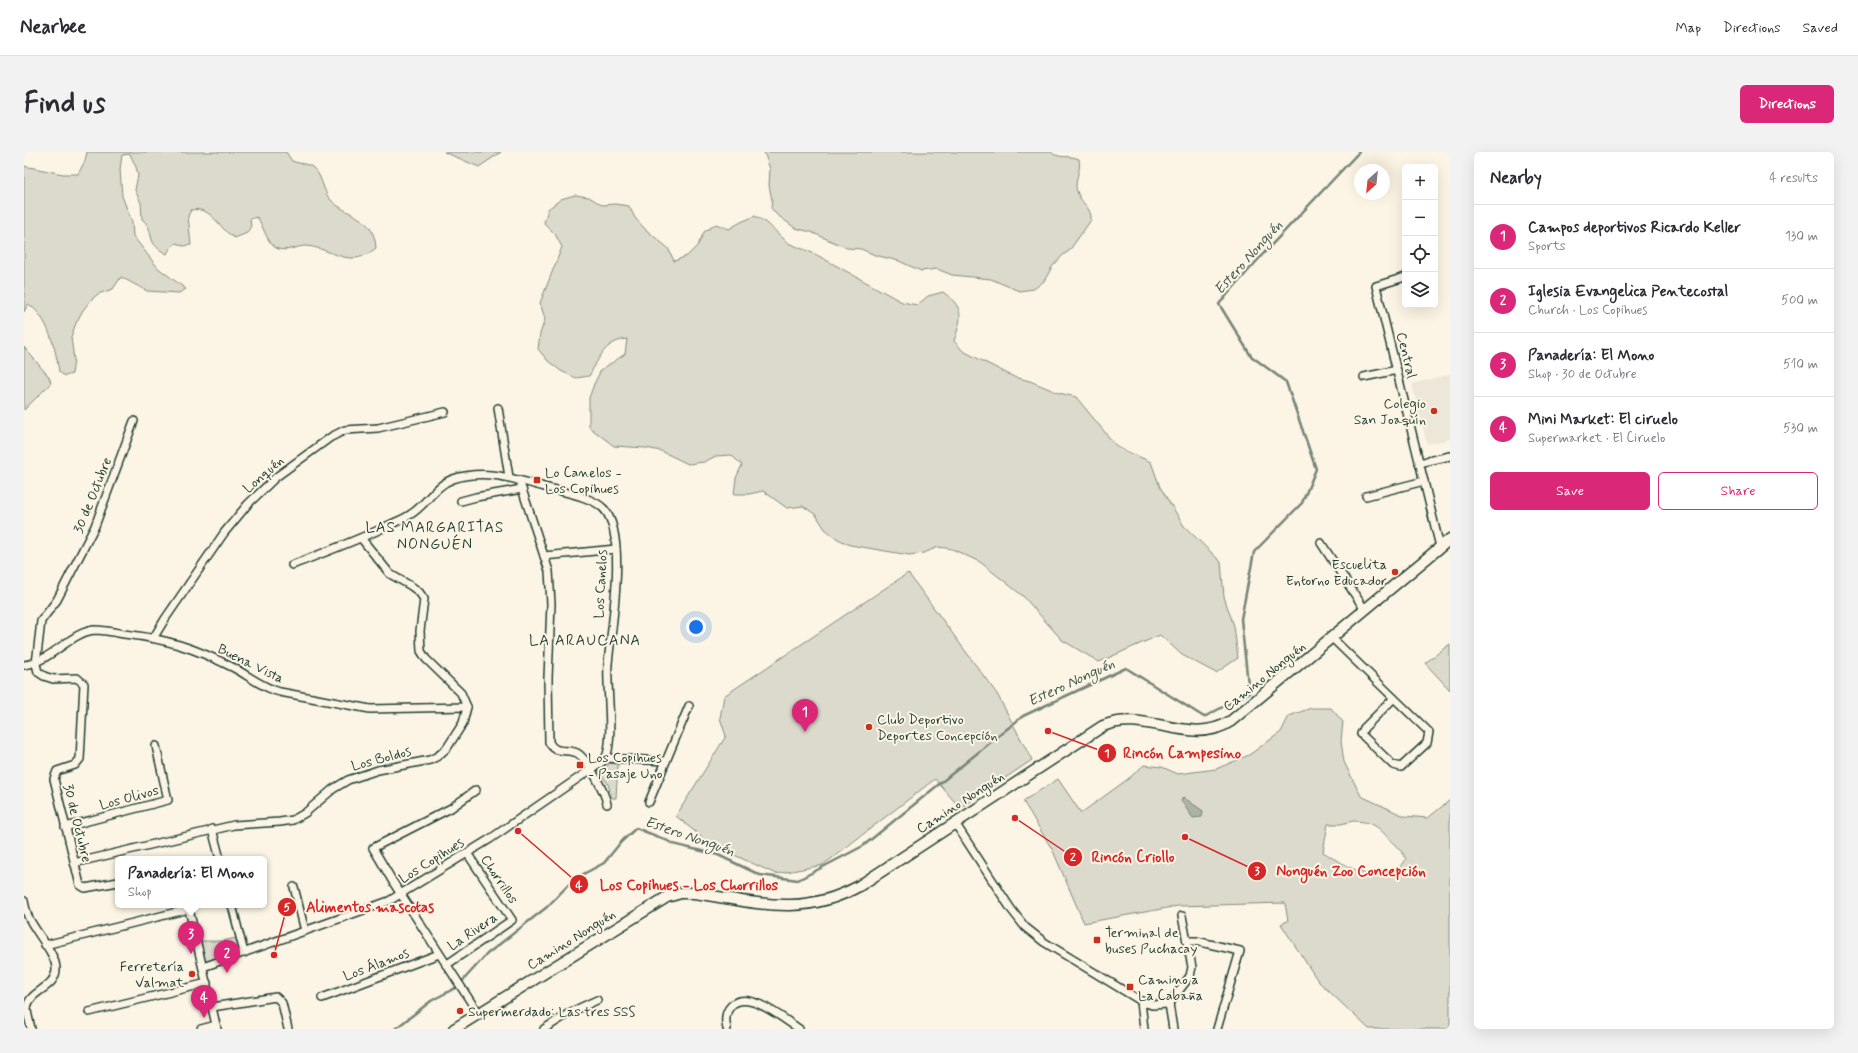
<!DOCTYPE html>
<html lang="en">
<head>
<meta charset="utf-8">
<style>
	:root { --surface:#fff; --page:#f2f2f3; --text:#2b2b33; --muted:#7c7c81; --line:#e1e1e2; --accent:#db2777 }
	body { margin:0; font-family:Mynerve,sans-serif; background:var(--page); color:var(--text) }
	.controls { position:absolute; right:12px; top:12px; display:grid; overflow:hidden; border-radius:6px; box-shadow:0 4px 16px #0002 }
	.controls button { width:36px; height:36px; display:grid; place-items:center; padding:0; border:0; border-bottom:1px solid var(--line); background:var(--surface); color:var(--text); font:20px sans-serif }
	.compass { position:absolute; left:1330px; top:12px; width:36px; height:36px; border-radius:50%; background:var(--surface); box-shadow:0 4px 16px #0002; rotate:207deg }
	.you { position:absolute; left:672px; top:475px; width:14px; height:14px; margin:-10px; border:3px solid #fff; border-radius:50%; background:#1a73e8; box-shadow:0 0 0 6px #1a73e833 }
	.badge { display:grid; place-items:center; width:26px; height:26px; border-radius:50%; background:var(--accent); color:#fff; font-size:13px; font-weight:700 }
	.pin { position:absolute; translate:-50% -33px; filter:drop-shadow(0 1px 2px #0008) }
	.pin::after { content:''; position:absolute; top:21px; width:14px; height:12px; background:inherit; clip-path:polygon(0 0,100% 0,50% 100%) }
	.popup { position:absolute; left:91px; top:704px; width:152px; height:52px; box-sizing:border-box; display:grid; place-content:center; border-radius:6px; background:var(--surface); filter:drop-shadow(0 1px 3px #0005); font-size:13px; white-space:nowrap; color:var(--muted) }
	.popup b { font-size:15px; color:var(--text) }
	.popup::after { content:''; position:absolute; left:50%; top:100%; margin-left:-8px; border:8px solid transparent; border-top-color:var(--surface) }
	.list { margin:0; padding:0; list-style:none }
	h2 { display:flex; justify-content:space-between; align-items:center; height:52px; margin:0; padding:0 16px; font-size:17px }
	h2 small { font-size:13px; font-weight:400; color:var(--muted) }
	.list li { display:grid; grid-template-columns:26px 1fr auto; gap:12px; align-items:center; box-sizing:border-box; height:64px; padding:0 16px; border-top:1px solid var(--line) }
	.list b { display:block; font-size:15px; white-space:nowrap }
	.list p { margin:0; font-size:13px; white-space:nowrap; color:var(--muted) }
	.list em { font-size:13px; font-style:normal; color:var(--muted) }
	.actions { display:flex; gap:8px; padding:12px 16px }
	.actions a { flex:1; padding:9px 0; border:1px solid var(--accent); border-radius:6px; text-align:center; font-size:14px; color:var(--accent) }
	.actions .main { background:var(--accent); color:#fff }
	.icon { flex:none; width:22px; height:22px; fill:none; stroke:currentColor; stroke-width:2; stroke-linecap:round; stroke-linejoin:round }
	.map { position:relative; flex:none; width:1426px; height:877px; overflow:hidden; border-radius:6px }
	header { display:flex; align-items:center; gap:24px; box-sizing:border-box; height:56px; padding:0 20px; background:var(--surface); border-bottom:1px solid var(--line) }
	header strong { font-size:19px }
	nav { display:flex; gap:22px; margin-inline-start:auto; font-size:14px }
	.intro { display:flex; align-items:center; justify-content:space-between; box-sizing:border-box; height:96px; padding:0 24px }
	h1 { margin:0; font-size:28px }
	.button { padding:10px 18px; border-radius:6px; background:var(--accent); color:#fff; font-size:14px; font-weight:700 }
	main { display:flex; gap:24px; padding:0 24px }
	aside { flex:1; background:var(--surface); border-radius:6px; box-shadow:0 4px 16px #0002 }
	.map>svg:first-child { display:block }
</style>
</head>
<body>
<header>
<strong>Nearbee</strong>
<nav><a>Map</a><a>Directions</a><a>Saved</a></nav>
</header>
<div class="intro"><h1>Find us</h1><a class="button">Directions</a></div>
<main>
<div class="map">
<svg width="1426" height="877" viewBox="0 0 1426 877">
	<rect width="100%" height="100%" fill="#fcf5e5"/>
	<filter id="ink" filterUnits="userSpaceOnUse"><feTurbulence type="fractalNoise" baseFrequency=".025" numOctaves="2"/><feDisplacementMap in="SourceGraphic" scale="8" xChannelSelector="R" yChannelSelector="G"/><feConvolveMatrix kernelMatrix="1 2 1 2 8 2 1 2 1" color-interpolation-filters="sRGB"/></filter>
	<g filter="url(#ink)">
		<path fill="#ece7d8" d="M 1426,222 L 1426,287 L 1403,292 L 1388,232 Z"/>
		<g fill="#dcdacc" stroke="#7e8c80" fill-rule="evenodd">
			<path d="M 63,0 L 262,0 L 268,9 C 275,12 282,11 288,15 C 299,23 298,38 306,47 C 322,65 350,62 352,96 C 346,101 338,106 330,106 C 315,107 299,95 282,94 C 272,94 262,101 252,96 C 243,91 239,73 233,65 L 226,67 L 227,74 L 223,81 L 211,86 C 194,77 189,54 167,58 L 164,64 L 167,93 L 159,94 L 152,91 L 146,96 L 143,102 C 119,90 133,80 118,67 L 117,51 L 111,38 L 114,23 L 112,15 L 106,2 L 98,3 L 96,17 L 98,44 L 108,70 L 109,84 L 134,116 L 162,137 L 155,141 L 123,139 L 97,125 L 89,137 L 74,142 L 68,147 L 59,158 L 52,171 L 47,185 L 50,208 L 48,222 L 41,224 L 35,220 C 32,198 24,164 4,152 L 0,160 L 0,14 L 39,22 L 54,22 L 61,9 Z"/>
			<path d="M 420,0 L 477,0 L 455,15 Z"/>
			<path d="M 740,0 L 1027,0 C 1033,7 1047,3 1055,7 C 1058,19 1048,31 1054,42 C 1058,52 1068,56 1067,68 L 1045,99 L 1039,103 L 1028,115 L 1020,129 L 1010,137 L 995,139 L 967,127 L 928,123 L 913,117 L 897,119 L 875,109 L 851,103 L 837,97 L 823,96 L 787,80 L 771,76 L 752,62 L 747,56 L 748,48 L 745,33 L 746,17 Z"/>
			<path d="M 551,43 L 565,45 L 578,53 L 591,52 L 605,54 L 611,66 L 621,77 L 644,96 L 650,109 L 663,104 L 674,93 L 680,80 L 692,72 L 705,77 L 717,70 L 731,64 L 743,71 L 764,91 L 791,102 L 878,150 L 893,153 L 904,144 L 919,140 C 941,156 938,165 930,189 L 939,199 L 990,225 L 1006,229 L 1035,241 L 1052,245 L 1093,295 L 1127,310 L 1136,335 L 1160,374 L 1197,410 L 1200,445 L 1210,474 L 1214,506 L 1192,521 L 1158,503 L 1136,483 L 1075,510 L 1038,488 L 999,444 L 956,410 L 928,397 L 914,395 L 900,401 L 885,403 L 826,393 L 812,386 L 801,377 L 792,363 L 779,354 L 763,356 L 739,339 L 725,342 L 710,342 L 712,326 L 718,313 L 707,303 L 692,304 L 680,310 L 664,312 L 637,299 L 622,296 L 590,294 L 565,275 L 565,246 L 570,232 L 577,218 L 601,202 L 603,187 C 580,190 576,205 565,224 L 552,226 L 537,219 L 524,209 L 514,197 L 516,182 L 521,167 L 516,151 L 538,95 L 531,82 L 520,71 L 524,57 L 537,47 Z"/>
			<path d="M 0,195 L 25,225 L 27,231 L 0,258 Z"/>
			<path d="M 884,421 L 973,542 L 1008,608 L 936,656 L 911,627 L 799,713 L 752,722 L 686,692 L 652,664 L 702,584 L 696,566 L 700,544 Z"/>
			<path d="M 1426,492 L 1426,538 L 1401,511 Z"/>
			<path d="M 1287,556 L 1307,556 L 1319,570 L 1317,589 L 1320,610 L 1337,644 L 1380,664 L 1404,666 L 1426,648 L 1426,877 L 1345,877 L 1294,829 L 1257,772 L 1264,769 L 1261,751 L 1154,754 L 1060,771 L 1029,699 L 999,649 L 1034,627 L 1057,661 L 1104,627 L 1120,613 L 1138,615 L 1154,622 L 1192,617 L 1225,603 L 1257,580 L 1265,564 ZM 1329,669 C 1354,670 1355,677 1371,693 C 1376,698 1379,700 1382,707 C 1364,742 1322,714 1299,700 L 1304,672 L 1317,672 Z"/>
			<path d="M 586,611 L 594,612 L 592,646 L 588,646 L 584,632 L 575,620 L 580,617 Z"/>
			<path d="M 212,786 L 217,800 L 180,814 L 176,789 L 199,789 Z"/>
		</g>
		<path fill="#aeb3a7" stroke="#758479" d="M 1159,645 L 1179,659 L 1178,665 L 1169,666 L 1157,649 Z"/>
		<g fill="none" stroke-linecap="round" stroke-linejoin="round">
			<path stroke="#758479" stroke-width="2.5" d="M 371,877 L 407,849 L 433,835 L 463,802 L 523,755 L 550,727 L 580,711 L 597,690 L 612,676 L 642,688 L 649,692 L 694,703 L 736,723 L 774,728 L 839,694 L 999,564 L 1102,516 L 1180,565 L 1225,541 L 1217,467 L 1230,400 L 1278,351 L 1292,317 L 1262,230 L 1227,204 L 1195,152 L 1239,102 L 1335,0"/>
			<defs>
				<g id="street">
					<path d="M 1381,125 L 1352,134 L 1416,395"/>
					<path d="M 1340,225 L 1373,218"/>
					<path d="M 474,256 L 485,325"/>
					<path d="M 1395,311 L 1426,304"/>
					<path d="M 495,328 L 525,419 L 527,452 L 524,526 L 525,590 C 531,603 542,596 553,601 C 563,606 581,640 583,652"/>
					<path d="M 1342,344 L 1400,329"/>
					<path d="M 437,349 L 452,345 L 498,337"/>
					<path d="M 1297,391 L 1341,458"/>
					<path d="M 520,404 L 592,397"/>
					<path d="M 130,485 L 141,467 L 200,381 L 224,352 L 252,325 L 307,285 L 321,278 L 354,276 L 421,260"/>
					<path d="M 1308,486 L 1405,580 L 1403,591 L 1377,615 L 1369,613 L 1337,582 L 1340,576 L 1370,546"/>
					<path d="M 0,513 C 27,510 45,481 70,478 C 80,478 90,480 100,482 C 143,487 171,496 210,516 C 225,524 239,536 256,540 L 346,557 L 443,555"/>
					<path d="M 581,606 L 642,609"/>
					<path d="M 452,638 L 427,656 L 349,696 L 369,730 L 454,861"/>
					<path d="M 625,650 L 665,554"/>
					<path d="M 931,671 L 987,757 L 1001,775 L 1020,790 L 1117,849 L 1128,853 L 1145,852"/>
					<path d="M 41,675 L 144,648 L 132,594"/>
					<path d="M 188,677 L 196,707"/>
					<path d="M 50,711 L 210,673 L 256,670 L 269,668 L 281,661 L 309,637 L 324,628 L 354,618 L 406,608 L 414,604 L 423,596 L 439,571 L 443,555 L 437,541 L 402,507 L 397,499 L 396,479 L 400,447 L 395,440 L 387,434 L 366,422 L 337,386"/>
					<path d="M 94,730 L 61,736 L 56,733 L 30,627 L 33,619 L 51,613 L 56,607 L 60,532 L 53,526 L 29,527 L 20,524 L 14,520 L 12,512 L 17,469 L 33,448 L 71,374 L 110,269"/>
					<path d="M 270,735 L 281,779"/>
					<path d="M 0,749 C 1,754 2,759 4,764 C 10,779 33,802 32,818 C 31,837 5,838 3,856 C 3,863 6,870 7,877"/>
					<path d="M 164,753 L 193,877"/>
					<path d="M 208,753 L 220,801"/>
					<path d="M 1163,789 L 1172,789 L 1216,799 L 1193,877"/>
					<path d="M 21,793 L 165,757"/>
					<path d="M 422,813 L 488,768 L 443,701"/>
					<path d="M 179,815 L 365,749 L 466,687 L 566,618 C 571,615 578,611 581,607 C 591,590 582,533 584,512 C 587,477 604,383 580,357 C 568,344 534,339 517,334 C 487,326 460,317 429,327 C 411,333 402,353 387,362 C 379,368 368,371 359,376 C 329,390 299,401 268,413"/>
					<path d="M 298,846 L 415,802"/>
					<path d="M 1117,849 L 1120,877"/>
					<path d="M 188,855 L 252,845 L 258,851 L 264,877"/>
					<path d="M 65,860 L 183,831"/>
					<path d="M 177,877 L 192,873"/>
					<path d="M 520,877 L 547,860 L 573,848"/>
					<path d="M 703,877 C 701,869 701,860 707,854 C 723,836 761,868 775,877"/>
					<path d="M 1149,877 L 1145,852 L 1166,824 L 1168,815 L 1158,764"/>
				</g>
				<path id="secondary" d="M 430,877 L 643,745 L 657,741 L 670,741 C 731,750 778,766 835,734 L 1079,574 C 1122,556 1166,596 1207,569 L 1426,387"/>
			</defs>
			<use href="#street" stroke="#1f3d34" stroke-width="10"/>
			<use href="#secondary" stroke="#1f3d34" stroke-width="13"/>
			<use href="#street" stroke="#fcf5e5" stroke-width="7"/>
			<use href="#secondary" stroke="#fcf5e5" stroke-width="10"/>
		</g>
	</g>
	<g fill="#c8321e" stroke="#fcf5e5" stroke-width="1.5">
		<circle cx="1410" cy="259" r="4"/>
		<rect x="509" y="324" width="8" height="8" rx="2"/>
		<circle cx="1371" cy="420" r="4"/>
		<circle cx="845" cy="575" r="4"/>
		<rect x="552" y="609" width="8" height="8" rx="2"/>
		<rect x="1069" y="784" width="8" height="8" rx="2"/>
		<circle cx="168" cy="822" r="4"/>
		<rect x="1102" y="831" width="8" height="8" rx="2"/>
		<circle cx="436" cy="859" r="4"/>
	</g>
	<g text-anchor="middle" stroke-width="4" stroke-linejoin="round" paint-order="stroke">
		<g font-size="14" fill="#1f3d34" stroke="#fcf5e5">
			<text transform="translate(1383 203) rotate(76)" y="5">Central</text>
			<text transform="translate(239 322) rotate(-41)" y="5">Lonquén</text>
			<text transform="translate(68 343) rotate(-68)" y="5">30 de Octubre</text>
			<text transform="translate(576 432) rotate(-87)" y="5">Los Canelos</text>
			<text transform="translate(227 511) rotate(26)" y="5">Buena Vista</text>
			<text transform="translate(1240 524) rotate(-39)" y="5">Camino Nonguén</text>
			<text transform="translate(357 606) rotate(-15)" y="5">Los Boldos</text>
			<text transform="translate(105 645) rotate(-15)" y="5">Los Olivos</text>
			<text transform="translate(936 650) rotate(-33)" y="5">Camino Nonguén</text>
			<text transform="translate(54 671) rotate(76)" y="5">30 de Octubre</text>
			<text transform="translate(407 708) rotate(-32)" y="5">Los Copihues</text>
			<text transform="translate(476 727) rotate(56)" y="5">Chorrillos</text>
			<text transform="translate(448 779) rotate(-34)" y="5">La Rivera</text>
			<text transform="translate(547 787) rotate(-32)" y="5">Camino Nonguén</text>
			<text transform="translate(352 812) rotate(-21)" y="5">Los Álamos</text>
		</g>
		<g font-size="14" fill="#1f3d34" stroke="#fcf5e5" text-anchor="start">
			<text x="1402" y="256" text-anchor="end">Colegio<tspan x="1402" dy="16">San Joaquín</tspan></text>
			<text x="521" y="325">Lo Canelos -<tspan x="521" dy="16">Los Copihues</tspan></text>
			<text x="1363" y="417" text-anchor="end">Escuelita<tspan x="1363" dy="16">Entorno Educador</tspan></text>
			<text x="853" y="572">Club Deportivo<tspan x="853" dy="16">Deportes Concepción</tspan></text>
			<text x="564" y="610">Los Copihues<tspan x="564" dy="16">- Pasaje Uno</tspan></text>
			<text x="1081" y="785">Terminal de<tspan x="1081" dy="16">buses Puchacay</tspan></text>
			<text x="160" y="819" text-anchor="end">Ferretería<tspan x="160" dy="16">Valmat</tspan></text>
			<text x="1114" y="832">Camino a<tspan x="1114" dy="16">La Cabaña</tspan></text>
			<text x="444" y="864">Supermerdado: Las tres SSS</text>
		</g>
		<g font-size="15" font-style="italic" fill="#435a51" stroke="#fcf5e5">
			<text transform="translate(1224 105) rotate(-48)" y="5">Estero Nonguén</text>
			<text transform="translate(1047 530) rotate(-25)" y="5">Estero Nonguén</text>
			<text transform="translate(666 684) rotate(19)" y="5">Estero Nonguén</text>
		</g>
		<g font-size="15" letter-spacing="1" fill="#1f3d34" stroke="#fcf5e5">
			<text x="411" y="380">LAS MARGARITAS<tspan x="411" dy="17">NONGUÉN</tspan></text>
			<text x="561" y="493">LA ARAUCANA</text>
		</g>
	</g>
	<path fill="none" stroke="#d62828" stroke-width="1.5" d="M1024 579L1083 601M991 666L1049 705M1161 685L1233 719M494 679L555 732M250 803L263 755"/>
	<g fill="#d62828" stroke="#fcf5e5" stroke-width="1.5">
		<circle cx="1024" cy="579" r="4"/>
		<circle cx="991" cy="666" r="4"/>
		<circle cx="1161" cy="685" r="4"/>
		<circle cx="494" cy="679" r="4"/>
		<circle cx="250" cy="803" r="4"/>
		<circle cx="1083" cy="601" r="10"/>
		<circle cx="1049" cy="705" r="10"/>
		<circle cx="1233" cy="719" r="10"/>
		<circle cx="555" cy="732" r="10"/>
		<circle cx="263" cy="755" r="10"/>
	</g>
	<g font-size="12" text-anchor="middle" font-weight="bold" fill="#fff">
		<text x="1083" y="605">1</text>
		<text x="1049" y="709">2</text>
		<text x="1233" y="723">3</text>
		<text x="555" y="737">4</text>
		<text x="263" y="759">5</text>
	</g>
	<g font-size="15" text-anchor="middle" font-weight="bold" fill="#d62828" stroke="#fcf5e5" stroke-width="4" stroke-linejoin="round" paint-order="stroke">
		<text x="1158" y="606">Rincón Campesino</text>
		<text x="1109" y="710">Rincón Criollo</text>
		<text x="1327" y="724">Nonguén Zoo Concepción</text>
		<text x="665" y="738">Los Copihues - Los Chorrillos</text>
		<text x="346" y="760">Alimentos mascotas</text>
	</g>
</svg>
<div class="controls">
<button>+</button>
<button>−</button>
<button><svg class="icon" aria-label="locate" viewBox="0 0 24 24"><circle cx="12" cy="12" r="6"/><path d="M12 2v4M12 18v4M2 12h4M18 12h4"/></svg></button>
<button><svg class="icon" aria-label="layers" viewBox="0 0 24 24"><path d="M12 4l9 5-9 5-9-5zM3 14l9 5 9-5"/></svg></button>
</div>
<svg class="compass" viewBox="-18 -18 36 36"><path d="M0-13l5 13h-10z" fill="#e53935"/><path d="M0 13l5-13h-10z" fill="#7c7c81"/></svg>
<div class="you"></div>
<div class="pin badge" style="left:781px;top:580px">1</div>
<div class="pin badge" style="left:203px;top:821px">2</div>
<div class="pin badge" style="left:167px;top:802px">3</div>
<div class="popup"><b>Panadería: El Mono</b>Shop</div>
<div class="pin badge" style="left:180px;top:866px">4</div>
</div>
<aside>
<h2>Nearby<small>4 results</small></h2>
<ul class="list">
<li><span class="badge">1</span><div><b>Campos deportivos Ricardo Keller</b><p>Sports</p></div><em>130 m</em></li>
<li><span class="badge">2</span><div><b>Iglesia Evangelica Pentecostal</b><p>Church · Los Copihues</p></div><em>500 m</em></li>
<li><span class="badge">3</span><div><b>Panadería: El Mono</b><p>Shop · 30 de Octubre</p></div><em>510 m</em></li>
<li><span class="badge">4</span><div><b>Mini Market: El ciruelo</b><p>Supermarket · El Ciruelo</p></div><em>530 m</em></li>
</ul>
<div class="actions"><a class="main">Save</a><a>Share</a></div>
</aside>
</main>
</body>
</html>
